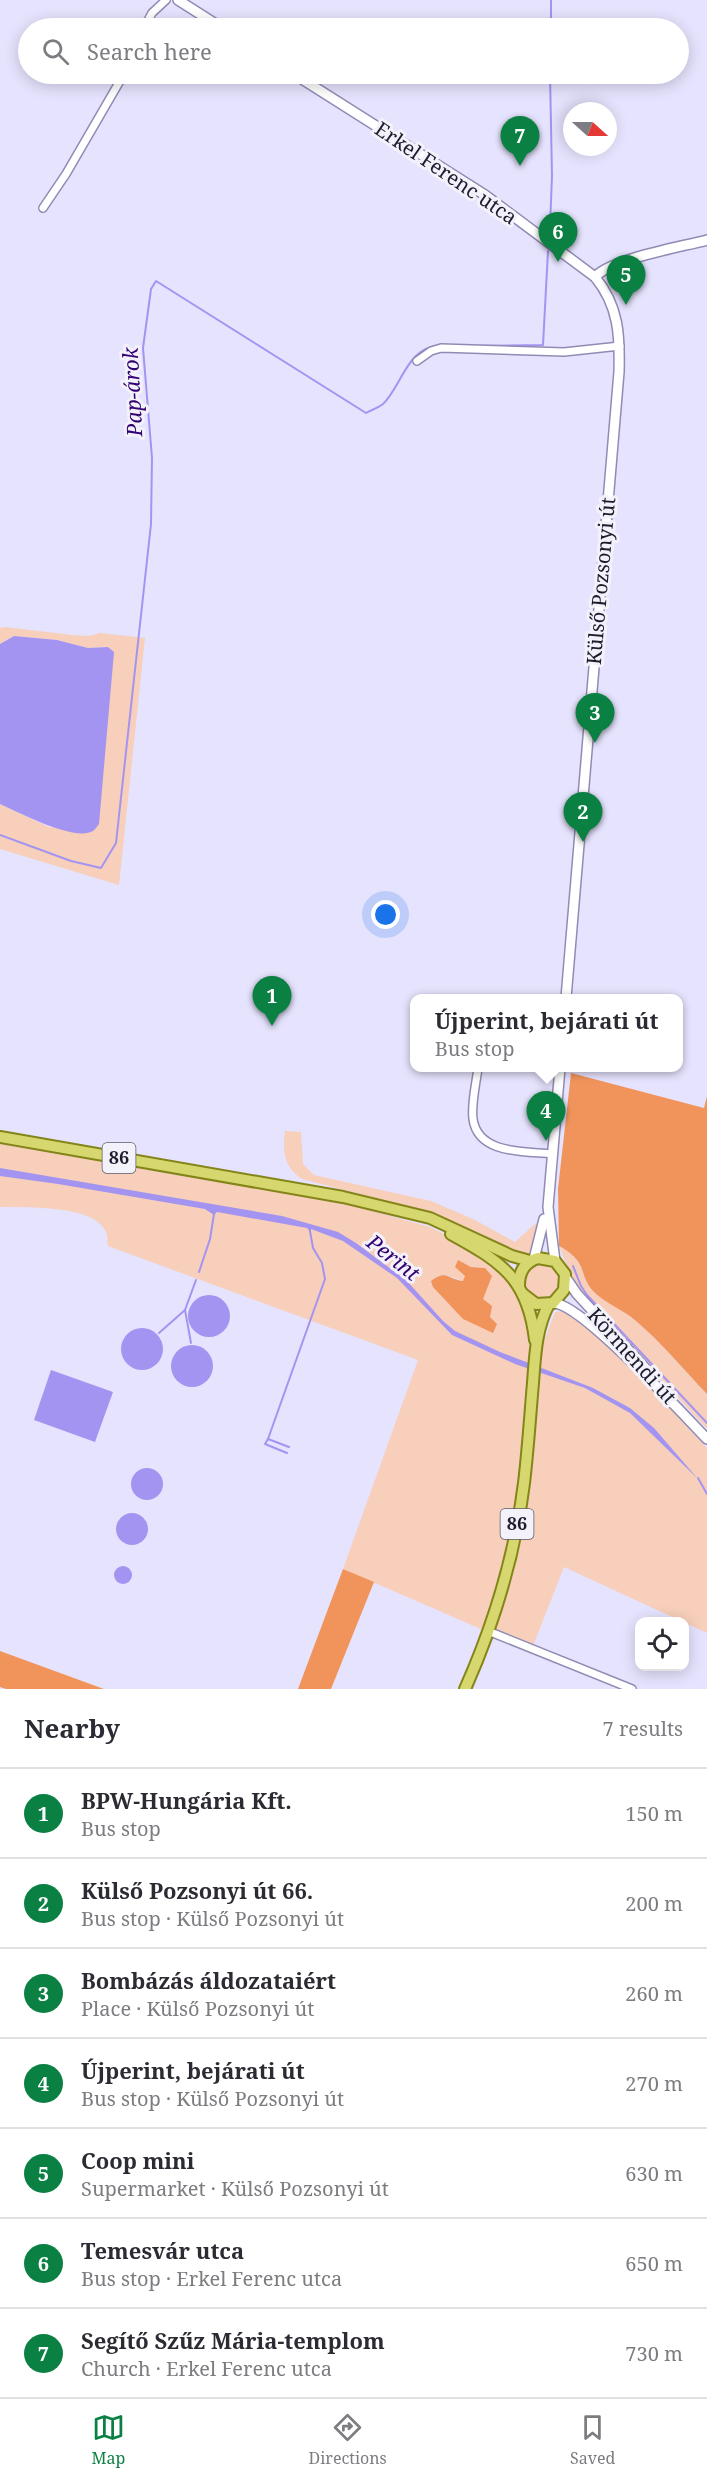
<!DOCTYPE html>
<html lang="en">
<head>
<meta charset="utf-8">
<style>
	:root { --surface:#fff; --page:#f7f7f7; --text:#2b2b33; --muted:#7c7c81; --line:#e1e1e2; --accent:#0b8043 }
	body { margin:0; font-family:"Noto Serif",serif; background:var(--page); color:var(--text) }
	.controls { position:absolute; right:18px; bottom:18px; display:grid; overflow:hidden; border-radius:12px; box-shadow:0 3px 15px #0003 }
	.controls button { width:54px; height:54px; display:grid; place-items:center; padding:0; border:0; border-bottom:2px solid var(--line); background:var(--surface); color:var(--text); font:30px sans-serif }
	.compass { position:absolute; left:563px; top:102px; width:54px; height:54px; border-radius:50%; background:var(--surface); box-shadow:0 3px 15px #0003; rotate:111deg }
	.you { position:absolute; left:386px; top:915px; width:21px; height:21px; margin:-15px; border:4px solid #fff; border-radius:50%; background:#1a73e8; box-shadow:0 0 0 9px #1a73e833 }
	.badge { display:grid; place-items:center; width:39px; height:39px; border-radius:50%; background:var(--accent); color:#fff; font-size:20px; font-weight:700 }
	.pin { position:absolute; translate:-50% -50px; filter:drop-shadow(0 2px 3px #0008) }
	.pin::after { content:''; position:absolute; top:32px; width:21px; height:18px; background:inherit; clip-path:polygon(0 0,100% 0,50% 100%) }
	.popup { position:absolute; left:410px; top:994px; width:273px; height:78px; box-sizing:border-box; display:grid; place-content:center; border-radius:12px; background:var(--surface); filter:drop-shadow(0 2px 4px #0005); font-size:20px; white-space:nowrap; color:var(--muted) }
	.popup b { font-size:22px; color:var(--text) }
	.popup::after { content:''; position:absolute; left:50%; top:100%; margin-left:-12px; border:12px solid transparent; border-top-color:var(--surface) }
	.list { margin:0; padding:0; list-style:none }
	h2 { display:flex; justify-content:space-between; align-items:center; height:78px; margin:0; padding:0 24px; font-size:26px }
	h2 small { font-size:20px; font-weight:400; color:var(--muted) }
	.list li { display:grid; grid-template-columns:39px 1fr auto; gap:18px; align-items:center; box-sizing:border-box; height:90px; padding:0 24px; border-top:2px solid var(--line) }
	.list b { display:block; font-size:22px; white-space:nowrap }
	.list p { margin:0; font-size:20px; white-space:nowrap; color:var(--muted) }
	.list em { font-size:20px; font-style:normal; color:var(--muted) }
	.icon { flex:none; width:33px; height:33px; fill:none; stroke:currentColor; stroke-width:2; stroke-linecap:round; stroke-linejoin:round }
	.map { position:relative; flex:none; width:707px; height:1689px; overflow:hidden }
	.search { position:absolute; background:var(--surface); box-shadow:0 3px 15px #0003; left:18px; right:18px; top:18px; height:66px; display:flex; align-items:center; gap:15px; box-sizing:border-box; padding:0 21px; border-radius:33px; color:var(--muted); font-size:22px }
	.sheet { height:708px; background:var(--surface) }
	nav { display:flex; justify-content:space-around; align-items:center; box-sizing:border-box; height:84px; border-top:2px solid var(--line); background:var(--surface); font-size:16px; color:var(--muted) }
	nav a { display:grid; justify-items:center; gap:3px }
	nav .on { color:var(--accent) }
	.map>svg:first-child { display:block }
</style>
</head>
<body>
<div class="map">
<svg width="707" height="1689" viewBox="0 0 707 1689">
	<rect width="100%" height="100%" fill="#e6e3fe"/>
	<g fill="#f7cfba" fill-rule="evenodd">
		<path d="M 5,627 L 72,635 L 89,636 L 100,633 L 145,638 L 119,885 L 0,849 L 0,804 L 51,828 L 108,647 L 88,648 L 57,640 L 14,636 L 0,644 L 0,628 Z"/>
		<path d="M 285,1131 L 301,1132 L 303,1164 L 314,1175 L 431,1201 L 473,1219 L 515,1242 L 535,1224 L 543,1225 L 532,1255 L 526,1258 L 421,1210 L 302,1179 C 284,1168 282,1150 285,1131 Z"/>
		<path d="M 0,1141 L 337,1201 L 430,1227 L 468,1246 L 507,1274 L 541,1349 L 555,1312 L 564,1311 C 619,1348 662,1400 707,1448 L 707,1633 L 564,1567 L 531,1651 L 343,1569 L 418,1360 L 108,1246 C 107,1242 108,1236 106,1232 C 94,1204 26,1208 0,1207 ZM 458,1260 L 471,1267 L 485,1268 L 483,1299 L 489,1317 L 446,1275 L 463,1281 L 466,1276 Z"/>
		<path d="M 559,1246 C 590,1263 577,1274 594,1292 C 606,1304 624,1310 636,1321 C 662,1343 684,1370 707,1394 L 707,1429 L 577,1289 C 573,1273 564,1262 559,1246 Z"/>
		<circle cx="542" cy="1281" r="19"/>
	</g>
	<g fill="#f1945c">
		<path d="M 571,1073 L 704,1108 L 707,1096 L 707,1394 C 684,1370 662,1343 636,1321 C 624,1310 606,1304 594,1292 C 577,1274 590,1263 559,1246 L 558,1189 Z"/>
		<path d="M 458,1260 L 471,1267 L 485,1268 L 492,1276 L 483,1299 L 492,1306 L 490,1317 L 497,1324 L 493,1333 L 463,1319 L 433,1287 L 431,1281 C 447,1269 447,1279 463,1281 L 465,1276 L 455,1267 Z"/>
		<path d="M 343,1569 L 374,1582 L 331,1689 L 298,1689 Z"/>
		<path d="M 0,1651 L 104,1689 L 6,1689 L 0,1687 Z"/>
	</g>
	<g fill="#a494f1">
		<path d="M 14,636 L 57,640 L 88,648 L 108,647 L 114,652 L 99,824 C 97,826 96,829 93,831 C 75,842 18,812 0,804 L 0,644 Z"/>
		<path d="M 0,1168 L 282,1216 L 338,1232 L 356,1243 L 407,1281 L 443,1321 L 455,1331 L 500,1352 L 593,1388 L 630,1408 L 654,1428 L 698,1479 L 630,1413 L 585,1388 L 515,1364 L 452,1335 L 397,1278 L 343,1241 L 311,1229 L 311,1233 L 307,1228 L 217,1212 L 214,1215 L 205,1209 L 58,1184 L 0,1176 Z"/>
		<circle cx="209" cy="1316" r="21"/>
		<circle cx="142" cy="1349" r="21"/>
		<circle cx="192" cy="1366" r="21"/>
		<path d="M 51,1370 L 113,1392 L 95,1442 L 34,1420 Z"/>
		<circle cx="147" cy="1484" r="16"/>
		<circle cx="132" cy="1529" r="16"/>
		<circle cx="123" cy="1575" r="9"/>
	</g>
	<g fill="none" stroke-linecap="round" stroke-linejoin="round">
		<g stroke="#a494f1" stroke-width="2">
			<path d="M 551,28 L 551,0"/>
			<path d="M 550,227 L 552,176 L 550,74"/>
			<path d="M 469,346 L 543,345 L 548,251"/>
			<path d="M 0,835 L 71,861 L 101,868 L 116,843 L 151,524 L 152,458 L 143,348 L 151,289 L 156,281 L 366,413 C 371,410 378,408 383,404 C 402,386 407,346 440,346"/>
			<path d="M 573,1266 L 581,1286 L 587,1295 L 707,1423"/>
			<path d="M 199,1272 L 210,1239 L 214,1214"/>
			<path d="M 185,1310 L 191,1343"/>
			<path d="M 159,1333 L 185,1310 L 196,1280"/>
			<path d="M 268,1439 L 265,1444 L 287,1453"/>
			<path d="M 289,1447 L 268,1439 L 325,1279 L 322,1263 L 313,1248 L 310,1231"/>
			<path d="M 698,1478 L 707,1494"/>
		</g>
		<defs>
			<g id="street">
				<path d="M 144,28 L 152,13 L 166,0"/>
				<path d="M 43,208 L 66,174 L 124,74"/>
				<path d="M 417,361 L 431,351 L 441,348 L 564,352 L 620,346"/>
				<path d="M 478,1068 C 476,1084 471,1104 473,1119 C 478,1155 526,1151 552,1154"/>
				<path d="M 488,1631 L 632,1689"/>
			</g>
			<g id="secondary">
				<path d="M 178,0 L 222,28"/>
				<path d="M 294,74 L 485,195 L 595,277 C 619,306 620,336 619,372 L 566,998"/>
				<path d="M 595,277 C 611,259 681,247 707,240"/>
				<path d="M 534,1259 L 544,1219"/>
				<path d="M 555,1261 L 548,1207 L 560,1068"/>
				<path d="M 566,1278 L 577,1294 L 648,1371"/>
				<path d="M 553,1303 C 580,1302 684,1415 707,1439"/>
			</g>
			<g id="primary">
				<path d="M 0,1137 L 343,1197 L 430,1218 L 512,1256 L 530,1261"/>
				<path d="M 451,1234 C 502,1262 528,1279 535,1340"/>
				<path d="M 519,1285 C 519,1271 525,1262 538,1258 L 555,1261 L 565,1274 L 564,1290 L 553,1303 L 536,1304 L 523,1294"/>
				<path d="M 465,1689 C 494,1624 515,1554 524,1483 C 528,1450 530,1417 533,1383 C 535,1356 536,1328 549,1304"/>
			</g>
		</defs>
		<use href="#street" stroke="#908bb4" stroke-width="10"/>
		<use href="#secondary" stroke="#908bb4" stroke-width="12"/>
		<use href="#primary" stroke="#848518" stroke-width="14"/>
		<use href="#street" stroke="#fff" stroke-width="7"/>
		<use href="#secondary" stroke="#fff" stroke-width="9"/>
		<use href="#primary" stroke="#d6d76e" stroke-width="10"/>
	</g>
	<g text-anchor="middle" stroke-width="6" stroke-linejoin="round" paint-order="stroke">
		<g fill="#f3f2fb" stroke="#5e5c6a" stroke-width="1.5">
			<rect x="102.5" y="1143" width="33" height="30" rx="4.5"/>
			<rect x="500.5" y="1509" width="33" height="30" rx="4.5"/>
		</g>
		<g font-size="18" font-weight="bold" fill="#1e1c2c">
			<text x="119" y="1164">86</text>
			<text x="517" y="1530">86</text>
		</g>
		<g font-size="20" fill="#1e1c2c" stroke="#f3f2fb">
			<text transform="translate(446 173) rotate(34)" y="7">Erkel Ferenc utca</text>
			<text transform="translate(601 581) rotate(-85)" y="7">Külső Pozsonyi út</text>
			<text transform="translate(632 1356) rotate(48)" y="7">Körmendi út</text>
		</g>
		<g font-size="21" font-style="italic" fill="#310073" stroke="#f3f2fb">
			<text transform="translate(133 392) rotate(-93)" y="7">Pap-árok</text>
			<text transform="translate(393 1258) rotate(38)" y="7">Perint</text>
		</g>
	</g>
</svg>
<div class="controls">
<button><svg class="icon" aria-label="locate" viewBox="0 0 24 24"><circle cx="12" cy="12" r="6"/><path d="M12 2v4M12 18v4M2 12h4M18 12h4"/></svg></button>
</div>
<svg class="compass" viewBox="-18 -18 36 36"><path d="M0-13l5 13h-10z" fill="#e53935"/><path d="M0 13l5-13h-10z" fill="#7c7c81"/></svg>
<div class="you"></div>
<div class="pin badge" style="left:272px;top:1026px">1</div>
<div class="pin badge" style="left:583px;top:842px">2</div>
<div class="pin badge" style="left:595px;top:743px">3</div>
<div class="pin badge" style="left:546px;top:1141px">4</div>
<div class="popup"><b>Újperint, bejárati út</b>Bus stop</div>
<div class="pin badge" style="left:626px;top:305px">5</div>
<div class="pin badge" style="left:558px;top:262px">6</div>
<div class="pin badge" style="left:520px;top:166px">7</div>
<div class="search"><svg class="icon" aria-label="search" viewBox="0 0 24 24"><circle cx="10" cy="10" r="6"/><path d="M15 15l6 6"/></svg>Search here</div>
</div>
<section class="sheet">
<h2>Nearby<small>7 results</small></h2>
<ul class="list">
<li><span class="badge">1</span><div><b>BPW-Hungária Kft.</b><p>Bus stop</p></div><em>150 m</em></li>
<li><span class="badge">2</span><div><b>Külső Pozsonyi út 66.</b><p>Bus stop · Külső Pozsonyi út</p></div><em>200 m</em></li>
<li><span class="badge">3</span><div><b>Bombázás áldozataiért</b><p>Place · Külső Pozsonyi út</p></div><em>260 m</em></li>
<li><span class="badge">4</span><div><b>Újperint, bejárati út</b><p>Bus stop · Külső Pozsonyi út</p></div><em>270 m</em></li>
<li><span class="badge">5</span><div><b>Coop mini</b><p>Supermarket · Külső Pozsonyi út</p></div><em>630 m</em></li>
<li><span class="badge">6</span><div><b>Temesvár utca</b><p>Bus stop · Erkel Ferenc utca</p></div><em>650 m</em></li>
<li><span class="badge">7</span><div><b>Segítő Szűz Mária-templom</b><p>Church · Erkel Ferenc utca</p></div><em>730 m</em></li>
</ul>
</section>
<nav>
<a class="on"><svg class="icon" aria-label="map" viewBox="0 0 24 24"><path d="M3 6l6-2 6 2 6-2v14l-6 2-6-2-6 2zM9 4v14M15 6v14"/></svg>Map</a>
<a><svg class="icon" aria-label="directions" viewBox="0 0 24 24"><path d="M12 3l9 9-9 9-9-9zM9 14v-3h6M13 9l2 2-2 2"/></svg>Directions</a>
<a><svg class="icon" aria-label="saved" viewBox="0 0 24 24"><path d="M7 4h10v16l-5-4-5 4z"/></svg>Saved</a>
</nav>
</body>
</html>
